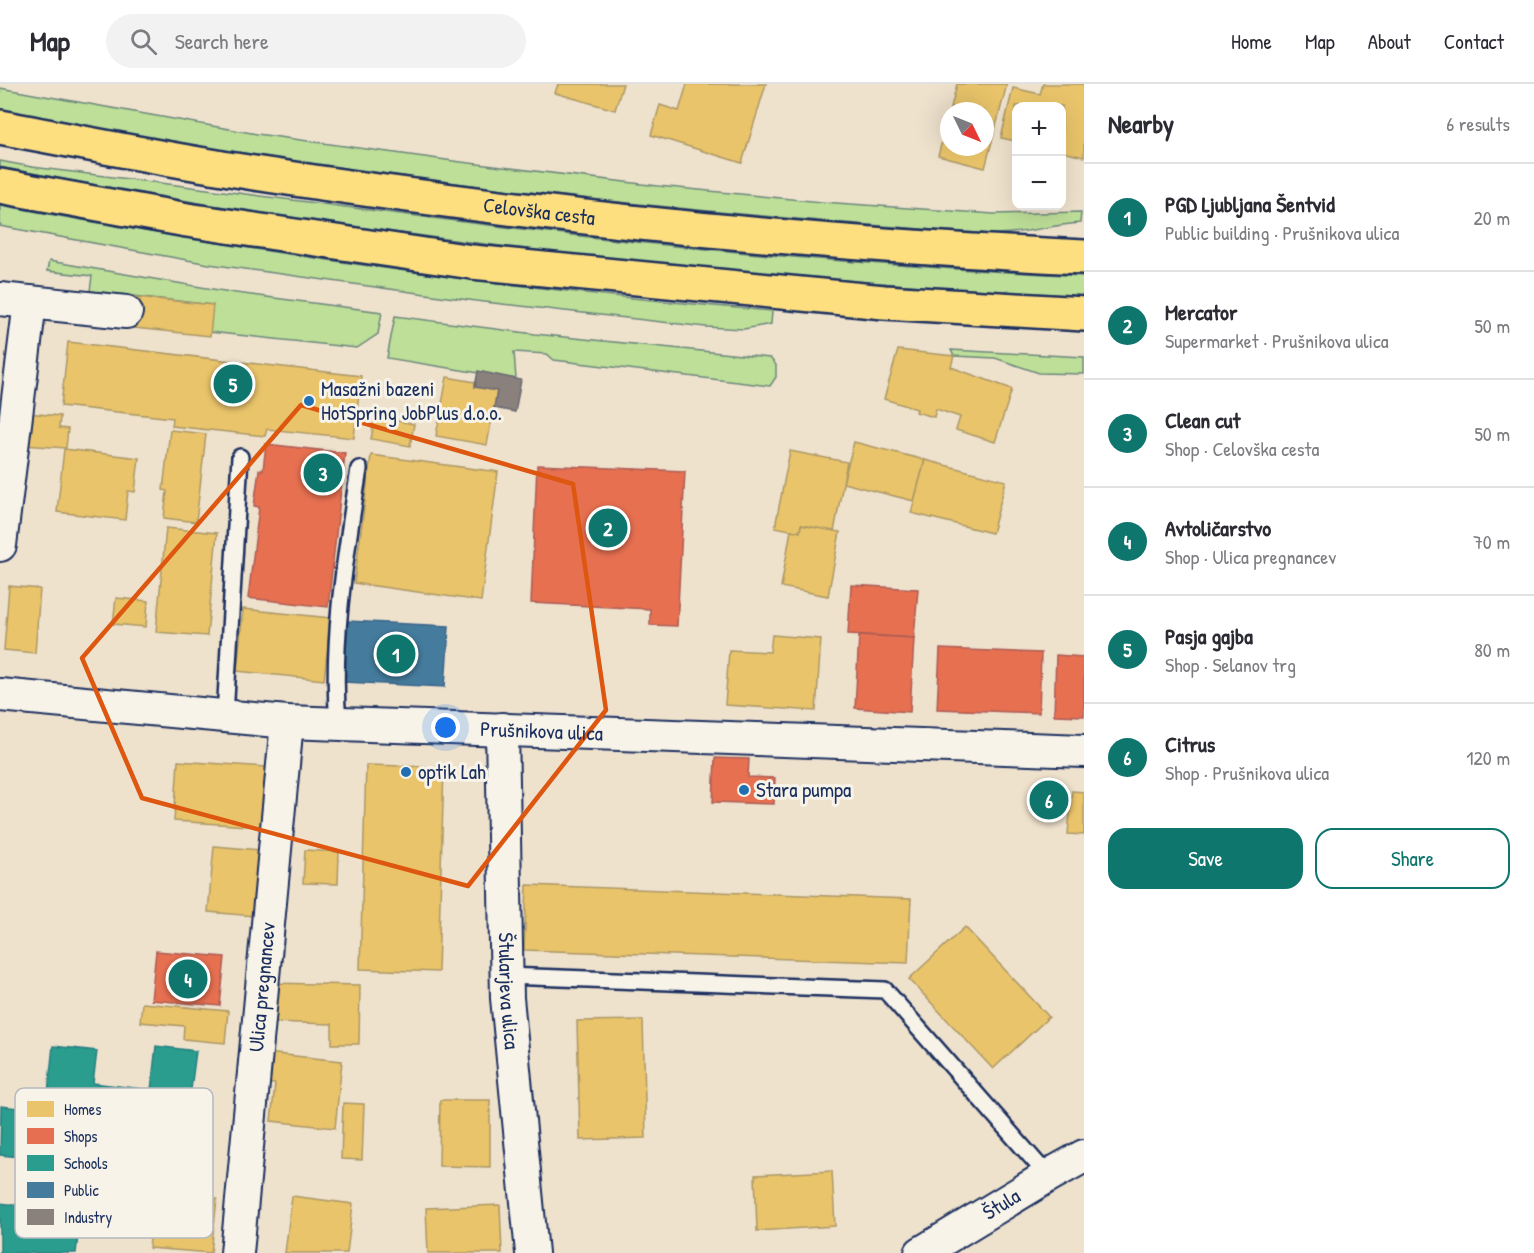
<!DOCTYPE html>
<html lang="en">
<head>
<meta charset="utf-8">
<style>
	:root { --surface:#fff; --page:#f2f2f3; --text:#2b2b33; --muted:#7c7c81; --line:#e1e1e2; --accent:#0f766e }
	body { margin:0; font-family:"Patrick Hand",sans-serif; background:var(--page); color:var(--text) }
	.controls { position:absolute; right:18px; top:18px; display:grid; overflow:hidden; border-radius:12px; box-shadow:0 6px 24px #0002 }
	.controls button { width:54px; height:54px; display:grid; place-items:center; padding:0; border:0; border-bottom:2px solid var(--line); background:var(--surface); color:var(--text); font:30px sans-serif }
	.compass { position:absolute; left:940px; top:18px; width:54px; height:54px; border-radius:50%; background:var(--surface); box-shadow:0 6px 24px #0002; rotate:133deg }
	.you { position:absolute; left:446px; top:644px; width:21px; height:21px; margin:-15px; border:4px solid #fff; border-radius:50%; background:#1a73e8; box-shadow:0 0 0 9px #1a73e833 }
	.badge { display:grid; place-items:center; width:39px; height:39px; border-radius:50%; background:var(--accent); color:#fff; font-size:20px; font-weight:700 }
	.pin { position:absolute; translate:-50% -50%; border:3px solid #fff; box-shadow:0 2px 6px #0006 }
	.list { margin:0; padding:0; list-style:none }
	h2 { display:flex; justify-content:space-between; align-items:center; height:78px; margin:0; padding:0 24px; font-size:26px }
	h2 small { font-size:20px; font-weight:400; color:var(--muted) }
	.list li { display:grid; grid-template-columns:39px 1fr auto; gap:18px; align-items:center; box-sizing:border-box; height:108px; padding:0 24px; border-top:2px solid var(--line) }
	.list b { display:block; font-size:22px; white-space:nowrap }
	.list p { margin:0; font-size:20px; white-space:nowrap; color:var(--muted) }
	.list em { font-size:20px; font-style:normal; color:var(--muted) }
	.actions { display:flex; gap:12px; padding:18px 24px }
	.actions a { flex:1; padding:14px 0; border:2px solid var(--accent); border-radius:18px; text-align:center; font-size:21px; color:var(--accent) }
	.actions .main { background:var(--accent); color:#fff }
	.icon { flex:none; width:33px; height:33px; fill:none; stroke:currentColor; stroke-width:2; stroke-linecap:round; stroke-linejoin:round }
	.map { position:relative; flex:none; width:1084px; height:1169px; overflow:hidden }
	header { display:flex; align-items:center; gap:36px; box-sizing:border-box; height:84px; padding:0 30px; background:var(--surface); border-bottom:2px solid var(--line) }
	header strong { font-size:28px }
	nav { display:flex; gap:33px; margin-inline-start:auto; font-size:21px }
	.search { width:420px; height:54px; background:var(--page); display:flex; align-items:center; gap:15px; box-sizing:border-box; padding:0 21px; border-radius:33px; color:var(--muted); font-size:22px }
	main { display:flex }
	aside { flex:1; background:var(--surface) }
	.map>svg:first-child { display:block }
</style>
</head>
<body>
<header>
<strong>Map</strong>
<div class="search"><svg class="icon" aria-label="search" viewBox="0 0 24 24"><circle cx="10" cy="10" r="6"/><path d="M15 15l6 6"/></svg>Search here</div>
<nav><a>Home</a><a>Map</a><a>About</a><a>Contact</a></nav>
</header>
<main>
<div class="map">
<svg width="1084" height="1169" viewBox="0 0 1084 1169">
	<rect width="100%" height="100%" fill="#efe2cd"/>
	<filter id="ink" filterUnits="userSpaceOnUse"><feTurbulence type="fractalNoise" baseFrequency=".0167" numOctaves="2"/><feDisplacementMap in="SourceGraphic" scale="12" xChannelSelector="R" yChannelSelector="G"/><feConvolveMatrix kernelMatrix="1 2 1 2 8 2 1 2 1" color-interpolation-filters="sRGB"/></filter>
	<g filter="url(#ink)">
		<g fill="#bddf98" stroke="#6c877b" stroke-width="1.5">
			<path d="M 0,4 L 257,50 L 461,78 L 658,102 L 822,118 L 994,130 L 1081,128 L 1080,139 C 1050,141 1021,151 991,150 C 659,127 327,91 0,26 Z"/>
			<path d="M 0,77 L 32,83 C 215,105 397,131 580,152 C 748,171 916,184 1084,192 L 1084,212 C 721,193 357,153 0,83 Z"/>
			<path d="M 0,121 C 255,169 513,206 772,227 L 771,240 L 744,245 L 706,243 L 476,217 L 209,180 L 0,142 Z"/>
			<path d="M 49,177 L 236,209 L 382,228 L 378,250 L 357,264 L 210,248 L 212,221 L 90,207 L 92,192 L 47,187 Z"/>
			<path d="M 395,232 L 535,250 L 770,274 L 776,281 L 776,293 L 770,302 L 554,276 L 547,270 L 514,268 L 516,295 L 387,274 Z"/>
			<path d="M 951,266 L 1084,273 L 1084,290 L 1039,289 L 995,274 L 954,272 Z"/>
		</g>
		<g fill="#e9c46a" stroke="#ab9766" stroke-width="1.5">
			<path d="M 558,0 L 623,0 L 615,26 L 555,9 Z"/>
			<path d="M 687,0 L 766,0 L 742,79 L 651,51 L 660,21 L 679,27 Z"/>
			<path d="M 957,0 L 1007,0 L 985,84 L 938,72 L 949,31 L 949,63 L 985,63 L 985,27 L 950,27 Z"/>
			<path d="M 1043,0 L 1084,0 L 1084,73 L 1062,68 L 1062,22 L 1016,22 L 1016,57 L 1001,54 L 1013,4 L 1040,10 Z"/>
			<path d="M 128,212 L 213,221 L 210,252 L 125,243 Z"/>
			<path d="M 68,258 L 361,292 L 354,354 L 267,345 L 265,352 L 172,342 L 173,334 L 61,322 Z"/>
			<path d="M 898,266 L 954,272 L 951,283 L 1012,305 L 995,358 L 956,346 L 960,333 L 936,325 L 934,333 L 916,328 L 917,325 L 884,315 Z"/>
			<path d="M 447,293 L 475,298 L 475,303 L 497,307 L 487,361 L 436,352 Z"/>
			<path d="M 26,329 L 60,332 L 59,344 L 68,345 L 66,364 L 23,361 Z"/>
			<path d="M 375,333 L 414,340 L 410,362 L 371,355 Z"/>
			<path d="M 170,346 L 206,350 L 196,438 L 164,434 L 167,407 L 163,406 Z"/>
			<path d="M 854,358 L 925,376 L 914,417 L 843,399 Z"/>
			<path d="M 64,365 L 139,374 L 135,408 L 128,407 L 125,436 L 57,428 Z"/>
			<path d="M 790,367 L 847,378 L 834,448 L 801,441 L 800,448 L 775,443 Z"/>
			<path d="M 371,371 L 498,388 L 481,517 L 354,499 Z"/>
			<path d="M 925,376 L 1006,397 L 992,449 L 911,429 Z"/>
			<path d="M 801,441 L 840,448 L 828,512 L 781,503 L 791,446 L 800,448 Z"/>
			<path d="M 166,444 L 217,449 L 207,552 L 156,548 Z"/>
			<path d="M 9,502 L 40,505 L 35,569 L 4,566 Z"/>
			<path d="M 116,514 L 148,517 L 146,543 L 113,540 Z"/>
			<path d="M 243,525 L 331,534 L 324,596 L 237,587 Z"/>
			<path d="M 772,551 L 821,555 L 816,627 L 725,621 L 729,566 L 770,568 Z"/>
			<path d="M 178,677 L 266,683 L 262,743 L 174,737 Z"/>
			<path d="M 366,681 L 444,683 L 438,888 L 360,885 Z"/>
			<path d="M 1072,707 L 1084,708 L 1084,751 L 1068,750 Z"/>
			<path d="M 214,762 L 260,766 L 254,832 L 208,828 Z"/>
			<path d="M 305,766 L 339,768 L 338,800 L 303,799 Z"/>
			<path d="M 527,801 L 911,815 L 908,879 L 524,866 Z"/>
			<path d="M 965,843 L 1049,933 L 993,985 L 909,895 Z"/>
			<path d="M 271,899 L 360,901 L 359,960 L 332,960 L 332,940 L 270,938 Z"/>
			<path d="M 142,919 L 228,927 L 225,959 L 183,955 L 184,942 L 140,938 Z"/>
			<path d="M 643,936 L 646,1054 L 580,1056 L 577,937 Z"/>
			<path d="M 266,969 L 342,977 L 335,1044 L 271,1037 L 275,1000 L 263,999 Z"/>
			<path d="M 440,1016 L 490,1016 L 490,1083 L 439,1082 Z"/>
			<path d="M 343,1019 L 364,1020 L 362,1076 L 341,1075 Z"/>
			<path d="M 832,1087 L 835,1142 L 757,1147 L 755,1091 Z"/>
			<path d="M 155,1108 L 217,1115 L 211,1169 L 149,1164 Z"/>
			<path d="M 292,1112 L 353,1120 L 347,1169 L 285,1169 Z"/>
			<path d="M 500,1121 L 502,1169 L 428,1169 L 426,1124 Z"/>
		</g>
		<g fill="#e76f51" stroke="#aa5c55" stroke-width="1.5">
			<path d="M 266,360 L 345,369 L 328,523 L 248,514 L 259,423 L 254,422 L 259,386 L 263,386 Z"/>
			<path d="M 537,381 L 685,387 L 677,542 L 650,541 L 650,525 L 531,519 Z"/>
			<path d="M 851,501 L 918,505 L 914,554 L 848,550 Z"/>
			<path d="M 859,551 L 914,554 L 910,628 L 855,624 Z"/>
			<path d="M 940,565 L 1041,569 L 1039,629 L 937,625 Z"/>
			<path d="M 1056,571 L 1084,573 L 1084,632 L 1054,631 Z"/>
			<path d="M 715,674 L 749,675 L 748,693 L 775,694 L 774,720 L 713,718 Z"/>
			<path d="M 156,867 L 225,873 L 220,922 L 151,916 Z"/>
		</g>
		<path fill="#2a9d8f" stroke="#267c80" stroke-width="1.5" d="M 53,962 L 97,967 L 93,999 L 151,1006 L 156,962 L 196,967 L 184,1059 L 90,1048 L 76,1169 L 0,1169 L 0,1119 L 26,1122 L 32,1074 L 0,1071 L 1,1022 L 46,1027 Z"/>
		<path fill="#457b9d" stroke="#38648a" stroke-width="1.5" d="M 347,537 L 449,542 L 445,603 L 344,598 Z"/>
		<path fill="#8a817c" stroke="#696873" stroke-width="1.5" d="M 478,287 L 521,296 L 515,328 L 494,324 L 497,307 L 475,303 Z"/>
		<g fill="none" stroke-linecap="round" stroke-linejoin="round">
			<defs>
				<g id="service">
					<path d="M 225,632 L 240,373"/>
					<path d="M 338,640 C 331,555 346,469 359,385"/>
					<path d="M 506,892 L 885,906 L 1048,1092"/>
				</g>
				<g id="minor">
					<path d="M 0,215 L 126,228"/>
					<path d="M 0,461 L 30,218"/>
					<path id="s1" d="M 0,611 L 287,638 L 1084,667"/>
					<path id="s2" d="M 502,645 L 507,914 L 532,1169"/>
					<path id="s3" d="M 237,1169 L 287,638"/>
					<path id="s4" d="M 921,1169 L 1048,1092 L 1084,1072"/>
				</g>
				<g id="primary">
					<path id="s5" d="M 0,43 C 84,59 169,76 254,89 C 529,131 806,160 1084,173"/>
					<path d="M 0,102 L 187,136 L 472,178 L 884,218 L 1084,230"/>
				</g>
			</defs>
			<use href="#service" stroke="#1b2f5e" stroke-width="20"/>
			<use href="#minor" stroke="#1b2f5e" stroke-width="36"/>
			<use href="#primary" stroke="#1b2f5e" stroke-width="38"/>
			<use href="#service" stroke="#f7f3e8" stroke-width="15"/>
			<use href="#minor" stroke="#f7f3e8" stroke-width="32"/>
			<use href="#primary" stroke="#fedf80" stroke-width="33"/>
		</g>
	</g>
	<path fill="none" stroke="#de5710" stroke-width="4.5" stroke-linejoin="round" d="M 301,321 L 573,400 L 606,626 L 468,802 L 142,714 L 82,574 Z"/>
	<g fill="#1f6fb2" stroke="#f7f3e8" stroke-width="2">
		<circle cx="309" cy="317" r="6"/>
		<circle cx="406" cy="688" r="6"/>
		<circle cx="744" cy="706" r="6"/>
	</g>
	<g text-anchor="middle" stroke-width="6" stroke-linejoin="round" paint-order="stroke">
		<g font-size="21" fill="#1b2f5e" stroke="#f7f3e8">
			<text dy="7" stroke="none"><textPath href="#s5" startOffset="546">Celovška cesta</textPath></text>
			<text dy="7" stroke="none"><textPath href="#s1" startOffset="543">Prušnikova ulica</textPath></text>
			<text dy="7" stroke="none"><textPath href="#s3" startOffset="267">Ulica pregnancev</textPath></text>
			<text dy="7" stroke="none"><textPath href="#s2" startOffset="262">Štularjeva ulica</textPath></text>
			<text dy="7" stroke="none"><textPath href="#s4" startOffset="94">Štula</textPath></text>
		</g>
		<g font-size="21" fill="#1b2f5e" stroke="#f7f3e8" text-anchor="start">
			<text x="321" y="312">Masažni bazeni<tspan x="321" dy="24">HotSpring JobPlus d.o.o.</tspan></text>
			<text x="418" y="695">optik Lah</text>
			<text x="756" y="713">Stara pumpa</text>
		</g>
	</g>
	<rect x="15" y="1004" width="198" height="150" rx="9" fill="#f7f3e8" stroke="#b5b8bf" stroke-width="1.5"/>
	<rect x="27" y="1017" width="27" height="16" fill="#e9c46a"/>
	<rect x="27" y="1044" width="27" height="16" fill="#e76f51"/>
	<rect x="27" y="1071" width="27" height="16" fill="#2a9d8f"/>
	<rect x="27" y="1098" width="27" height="16" fill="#457b9d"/>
	<rect x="27" y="1125" width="27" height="16" fill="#8a817c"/>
	<g font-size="16" fill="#1b2f5e">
		<text x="64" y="1031">Homes</text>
		<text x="64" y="1058">Shops</text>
		<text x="64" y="1085">Schools</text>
		<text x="64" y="1112">Public</text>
		<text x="64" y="1139">Industry</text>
	</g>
</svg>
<div class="controls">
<button>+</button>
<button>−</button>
</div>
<svg class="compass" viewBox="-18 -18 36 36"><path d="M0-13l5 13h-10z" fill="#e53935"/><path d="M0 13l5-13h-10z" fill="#7c7c81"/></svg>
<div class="you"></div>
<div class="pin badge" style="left:396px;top:570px">1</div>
<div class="pin badge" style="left:608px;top:444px">2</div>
<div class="pin badge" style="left:323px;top:389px">3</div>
<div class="pin badge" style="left:188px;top:895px">4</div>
<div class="pin badge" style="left:233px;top:300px">5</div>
<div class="pin badge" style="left:1049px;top:716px">6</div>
</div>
<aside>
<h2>Nearby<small>6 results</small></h2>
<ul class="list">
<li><span class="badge">1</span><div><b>PGD Ljubljana Šentvid</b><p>Public building · Prušnikova ulica</p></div><em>20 m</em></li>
<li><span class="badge">2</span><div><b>Mercator</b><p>Supermarket · Prušnikova ulica</p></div><em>50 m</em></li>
<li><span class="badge">3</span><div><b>Clean cut</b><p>Shop · Celovška cesta</p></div><em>50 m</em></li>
<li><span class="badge">4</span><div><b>Avtoličarstvo</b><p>Shop · Ulica pregnancev</p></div><em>70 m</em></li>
<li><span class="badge">5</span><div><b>Pasja gajba</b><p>Shop · Selanov trg</p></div><em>80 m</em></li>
<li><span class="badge">6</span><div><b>Citrus</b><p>Shop · Prušnikova ulica</p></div><em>120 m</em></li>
</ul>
<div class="actions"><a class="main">Save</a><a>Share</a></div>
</aside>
</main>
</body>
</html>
